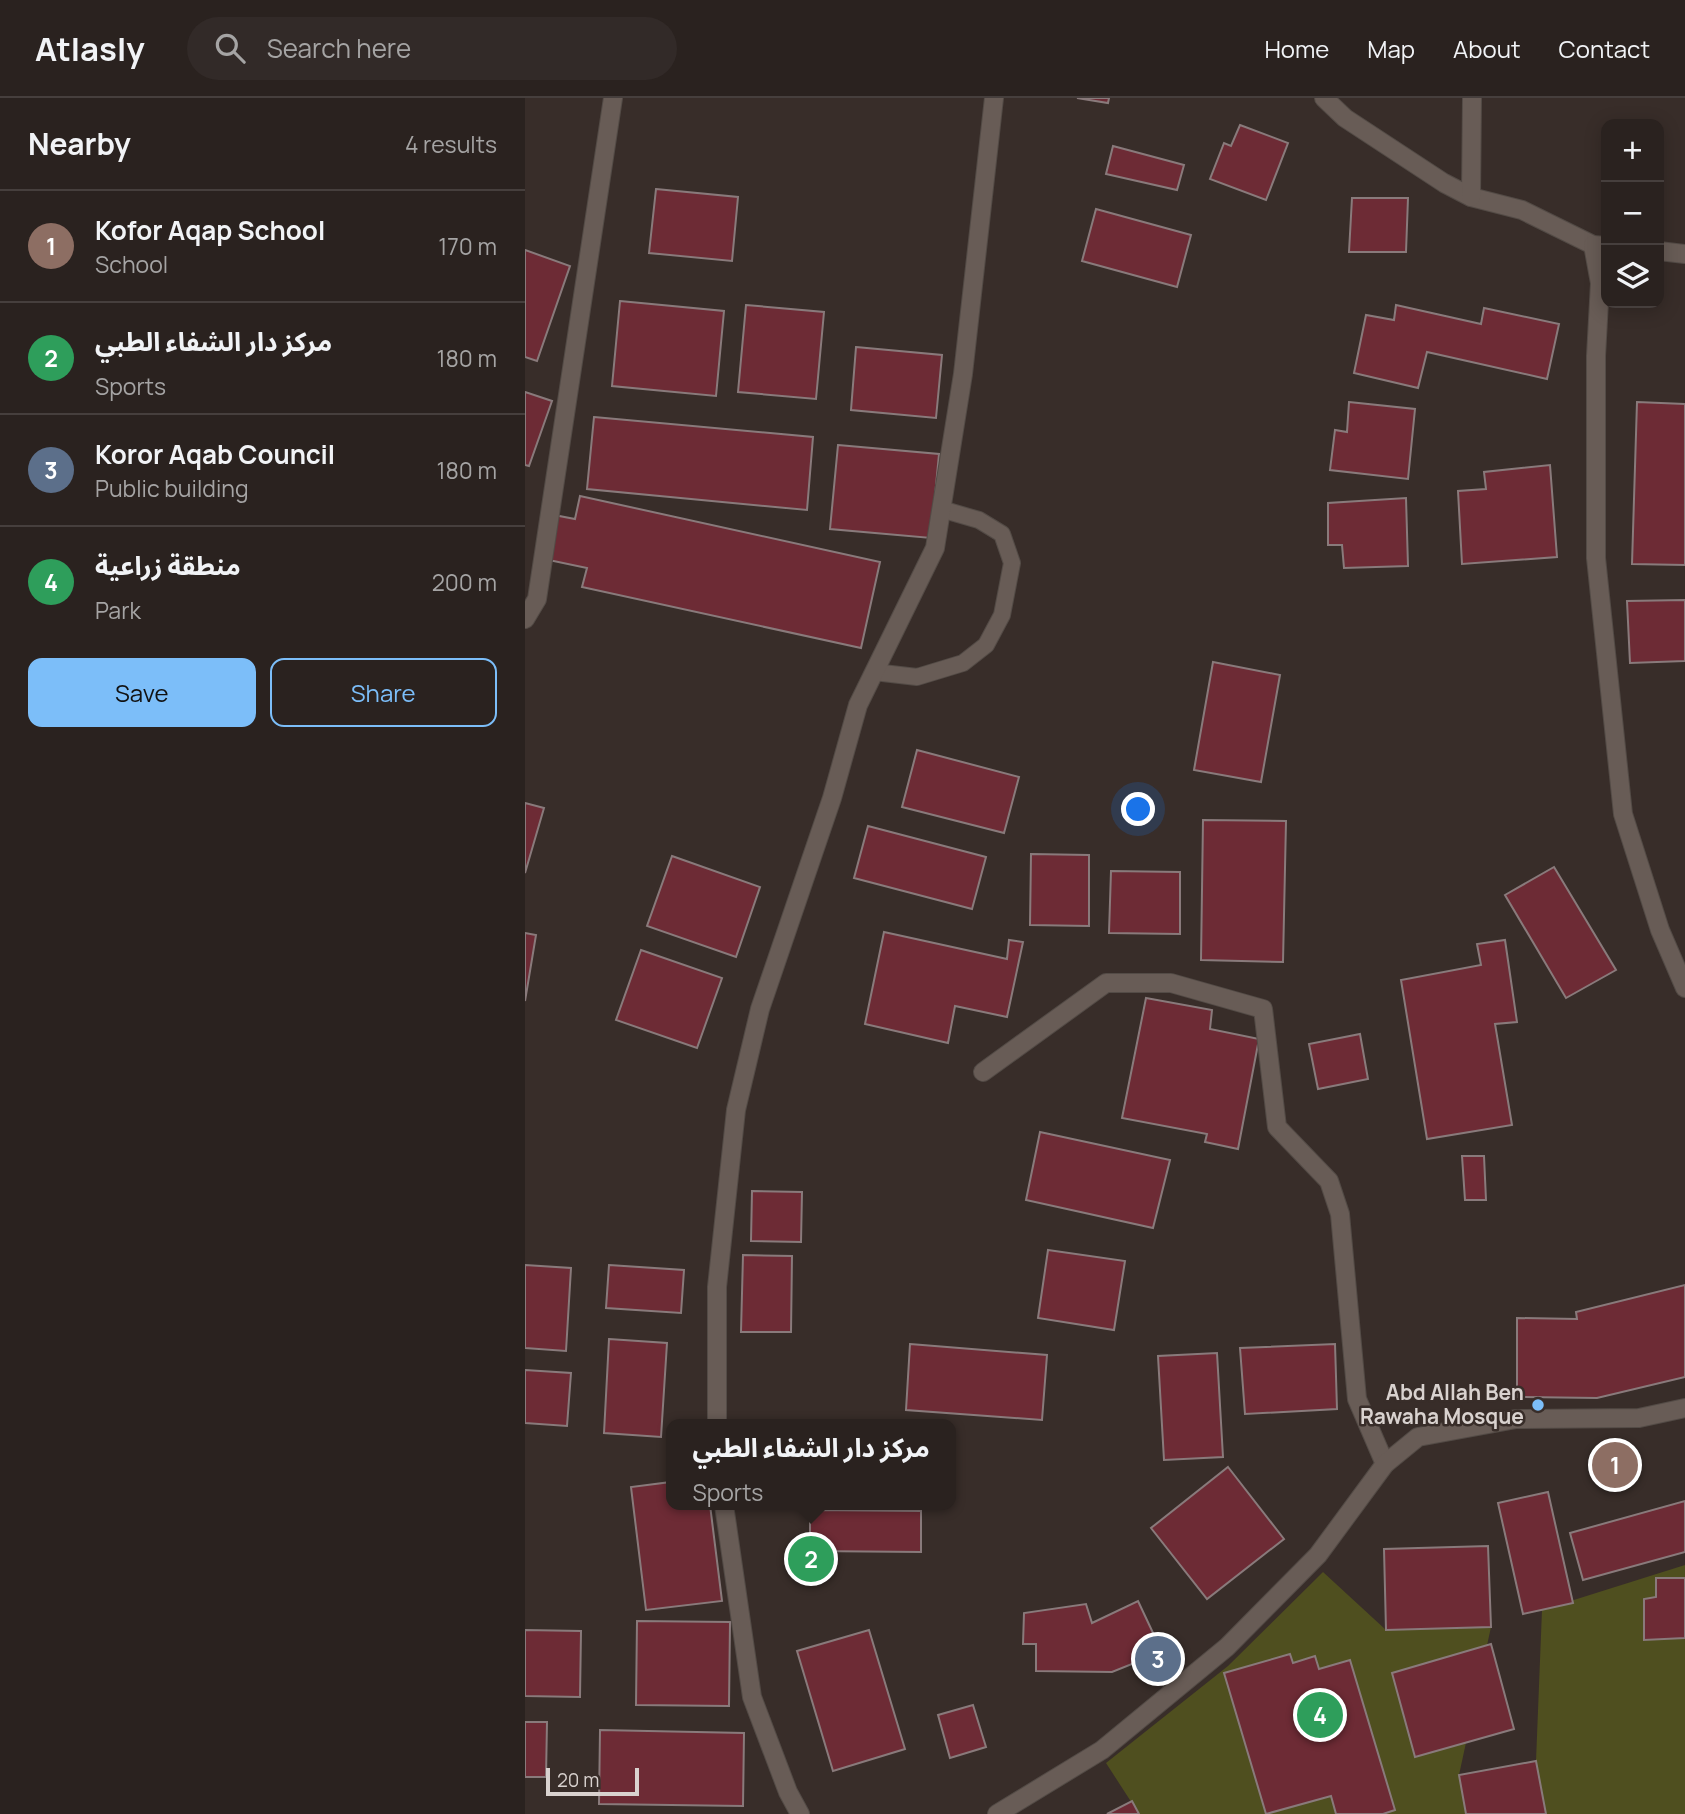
<!DOCTYPE html>
<html lang="en">
<head>
<meta charset="utf-8">
<style>
	:root { --surface:#2a221f; --page:#322a28; --text:#f1f3f6; --muted:#a5a4a4; --line:#463f3d; --accent:#7cbef9 }
	body { margin:0; font-family:Manrope,"Noto Sans Arabic",sans-serif; background:var(--page); color:var(--text) }
	.controls { position:absolute; right:21px; top:21px; display:grid; overflow:hidden; border-radius:14px; box-shadow:0 4px 18px #0003 }
	.controls button { width:63px; height:63px; display:grid; place-items:center; padding:0; border:0; border-bottom:2px solid var(--line); background:var(--surface); color:var(--text); font:35px sans-serif }
	.scale { position:absolute; left:21px; bottom:18px; width:93px; box-sizing:border-box; padding-left:7px; border:4px solid #d9d2cf; border-top:0; font-size:19px; line-height:24px; white-space:nowrap; color:#d9d2cf; -webkit-text-stroke:5px #382d29; paint-order:stroke }
	.you { position:absolute; left:614px; top:712px; width:24px; height:24px; margin:-18px; border:5px solid #fff; border-radius:50%; background:#1a73e8; box-shadow:0 0 0 10px #1a73e833 }
	.badge { display:grid; place-items:center; width:46px; height:46px; border-radius:50%; background:var(--accent); color:#fff; font-size:23px; font-weight:700 }
	.pin { position:absolute; translate:-50% -50%; border:4px solid #fff; box-shadow:0 2px 7px #0006 }
	.popup { position:absolute; left:141px; top:1321px; width:290px; height:91px; box-sizing:border-box; display:grid; place-content:center; border-radius:14px; background:var(--surface); filter:drop-shadow(0 2px 5px #0005); font-size:23px; white-space:nowrap; color:var(--muted) }
	.popup b { font-size:26px; color:var(--text) }
	.popup::after { content:''; position:absolute; left:50%; top:100%; margin-left:-14px; border:14px solid transparent; border-top-color:var(--surface) }
	.list { margin:0; padding:0; list-style:none }
	h2 { display:flex; justify-content:space-between; align-items:center; height:91px; margin:0; padding:0 28px; font-size:30px }
	h2 small { font-size:23px; font-weight:400; color:var(--muted) }
	.list li { display:grid; grid-template-columns:46px 1fr auto; gap:21px; align-items:center; box-sizing:border-box; height:112px; padding:0 28px; border-top:2px solid var(--line) }
	.list b { display:block; font-size:26px; white-space:nowrap }
	.list p { margin:0; font-size:23px; white-space:nowrap; color:var(--muted) }
	.list em { font-size:23px; font-style:normal; color:var(--muted) }
	.actions { display:flex; gap:14px; padding:21px 28px }
	.actions a { flex:1; padding:16px 0; border:2px solid var(--accent); border-radius:14px; text-align:center; font-size:24px; color:var(--accent) }
	.actions .main { background:var(--accent); color:#111 }
	.icon { flex:none; width:38px; height:38px; fill:none; stroke:currentColor; stroke-width:2; stroke-linecap:round; stroke-linejoin:round }
	.map { position:relative; flex:none; width:1160px; height:1716px; overflow:hidden }
	header { display:flex; align-items:center; gap:42px; box-sizing:border-box; height:98px; padding:0 35px; background:var(--surface); border-bottom:2px solid var(--line) }
	header strong { font-size:33px }
	nav { display:flex; gap:38px; margin-inline-start:auto; font-size:24px }
	.search { width:490px; height:63px; background:var(--page); display:flex; align-items:center; gap:18px; box-sizing:border-box; padding:0 24px; border-radius:38px; color:var(--muted); font-size:26px }
	main { display:flex }
	aside { flex:1; background:var(--surface) }
	.map>svg:first-child { display:block }
</style>
</head>
<body>
<header>
<strong>Atlasly</strong>
<div class="search"><svg class="icon" aria-label="search" viewBox="0 0 24 24"><circle cx="10" cy="10" r="6"/><path d="M15 15l6 6"/></svg>Search here</div>
<nav><a>Home</a><a>Map</a><a>About</a><a>Contact</a></nav>
</header>
<main>
<aside>
<h2>Nearby<small>4 results</small></h2>
<ul class="list">
<li><span class="badge" style="background:#8d6e63">1</span><div><b>Kofor Aqap School</b><p>School</p></div><em>170 m</em></li>
<li><span class="badge" style="background:#2e9e5b">2</span><div><b>مركز دار الشفاء الطبي</b><p>Sports</p></div><em>180 m</em></li>
<li><span class="badge" style="background:#5c6f8a">3</span><div><b>Koror Aqab Council</b><p>Public building</p></div><em>180 m</em></li>
<li><span class="badge" style="background:#2e9e5b">4</span><div><b>منطقة زراعية</b><p>Park</p></div><em>200 m</em></li>
</ul>
<div class="actions"><a class="main">Save</a><a>Share</a></div>
</aside>
<div class="map">
<svg width="1160" height="1716" viewBox="0 0 1160 1716">
	<rect width="100%" height="100%" fill="#382d29"/>
	<g fill="#4f4f1f">
		<path d="M 1160,1467 L 1160,1716 L 1021,1716 L 1011,1663 L 1017,1512 Z"/>
		<path d="M 798,1474 L 861,1532 L 966,1529 L 934,1677 L 941,1716 L 614,1716 L 581,1665 L 703,1568 Z"/>
	</g>
	<g fill="#6d2b35" stroke="#897a7b" stroke-width="2">
		<path d="M 552,0 L 584,0 L 583,5 Z"/>
		<path d="M 715,27 L 763,45 L 741,102 L 685,81 L 699,45 L 706,48 Z"/>
		<path d="M 588,48 L 659,67 L 652,92 L 581,76 Z"/>
		<path d="M 131,91 L 213,99 L 207,163 L 124,155 Z"/>
		<path d="M 827,100 L 883,100 L 881,154 L 824,154 Z"/>
		<path d="M 571,111 L 666,137 L 652,189 L 557,163 Z"/>
		<path d="M 0,152 L 45,168 L 12,263 L 0,259 Z"/>
		<path d="M 95,203 L 199,213 L 191,298 L 87,288 Z"/>
		<path d="M 221,207 L 299,214 L 291,301 L 213,294 Z"/>
		<path d="M 871,207 L 956,226 L 959,210 L 1034,226 L 1022,281 L 902,254 L 893,290 L 829,275 L 841,217 L 869,222 Z"/>
		<path d="M 331,249 L 417,257 L 411,320 L 326,312 Z"/>
		<path d="M 0,294 L 27,303 L 4,368 L 0,367 Z"/>
		<path d="M 824,304 L 890,311 L 883,381 L 805,372 L 810,332 L 822,334 Z"/>
		<path d="M 1112,304 L 1160,306 L 1160,467 L 1107,466 Z"/>
		<path d="M 69,319 L 288,339 L 282,412 L 62,391 Z"/>
		<path d="M 313,347 L 414,356 L 406,440 L 305,431 Z"/>
		<path d="M 1025,367 L 1032,459 L 937,466 L 933,393 L 961,391 L 959,374 Z"/>
		<path d="M 55,398 L 355,464 L 336,550 L 57,489 L 62,470 L 19,461 L 29,417 L 50,421 Z"/>
		<path d="M 881,400 L 883,468 L 819,470 L 817,447 L 803,447 L 803,405 Z"/>
		<path d="M 1160,502 L 1160,563 L 1105,565 L 1102,503 Z"/>
		<path d="M 688,564 L 755,577 L 736,684 L 669,672 Z"/>
		<path d="M 392,652 L 494,679 L 479,735 L 377,709 Z"/>
		<path d="M 0,705 L 19,710 L 0,775 Z"/>
		<path d="M 678,722 L 761,723 L 758,864 L 676,862 Z"/>
		<path d="M 343,728 L 461,759 L 447,811 L 329,780 Z"/>
		<path d="M 506,756 L 564,757 L 564,828 L 505,827 Z"/>
		<path d="M 147,758 L 235,789 L 211,859 L 122,828 Z"/>
		<path d="M 1029,769 L 1091,872 L 1041,900 L 980,797 Z"/>
		<path d="M 586,773 L 655,774 L 655,836 L 584,835 Z"/>
		<path d="M 359,834 L 482,861 L 484,842 L 498,844 L 482,919 L 430,908 L 423,945 L 340,926 Z"/>
		<path d="M 0,835 L 11,837 L 0,903 Z"/>
		<path d="M 980,842 L 992,924 L 970,926 L 987,1027 L 902,1041 L 876,882 L 956,867 L 952,846 Z"/>
		<path d="M 116,852 L 197,880 L 172,950 L 91,922 Z"/>
		<path d="M 621,900 L 687,912 L 685,931 L 734,941 L 713,1051 L 680,1044 L 682,1036 L 597,1020 Z"/>
		<path d="M 835,936 L 843,981 L 793,991 L 784,946 Z"/>
		<path d="M 515,1034 L 645,1062 L 628,1130 L 501,1102 Z"/>
		<path d="M 937,1058 L 959,1058 L 961,1102 L 940,1102 Z"/>
		<path d="M 227,1093 L 277,1094 L 276,1144 L 226,1143 Z"/>
		<path d="M 523,1152 L 600,1163 L 589,1232 L 513,1220 Z"/>
		<path d="M 218,1157 L 267,1158 L 266,1234 L 216,1234 Z"/>
		<path d="M 0,1167 L 46,1170 L 41,1253 L 0,1250 Z"/>
		<path d="M 84,1167 L 159,1172 L 156,1215 L 81,1210 Z"/>
		<path d="M 1160,1187 L 1160,1279 L 1072,1300 L 992,1299 L 992,1220 L 1052,1221 L 1051,1214 Z"/>
		<path d="M 84,1241 L 142,1245 L 136,1339 L 79,1335 Z"/>
		<path d="M 385,1246 L 522,1257 L 517,1322 L 381,1312 Z"/>
		<path d="M 810,1246 L 812,1311 L 720,1316 L 715,1250 Z"/>
		<path d="M 692,1255 L 698,1359 L 639,1362 L 633,1258 Z"/>
		<path d="M 0,1272 L 46,1275 L 42,1328 L 0,1325 Z"/>
		<path d="M 703,1369 L 759,1441 L 682,1501 L 626,1430 Z"/>
		<path d="M 146,1384 L 146,1407 L 185,1407 L 197,1503 L 121,1512 L 106,1389 Z"/>
		<path d="M 1023,1394 L 1048,1505 L 998,1516 L 973,1405 Z"/>
		<path d="M 1160,1403 L 1160,1454 L 1058,1482 L 1045,1435 Z"/>
		<path d="M 285,1412 L 396,1413 L 396,1454 L 285,1453 Z"/>
		<path d="M 963,1448 L 966,1529 L 861,1532 L 859,1451 Z"/>
		<path d="M 1131,1480 L 1160,1480 L 1160,1540 L 1119,1542 L 1119,1501 L 1131,1499 Z"/>
		<path d="M 613,1503 L 637,1554 L 587,1574 L 511,1573 L 511,1546 L 498,1546 L 499,1515 L 561,1506 L 567,1525 Z"/>
		<path d="M 112,1523 L 205,1524 L 204,1608 L 111,1607 Z"/>
		<path d="M 0,1532 L 56,1533 L 55,1599 L 0,1598 Z"/>
		<path d="M 344,1532 L 380,1651 L 308,1673 L 272,1553 Z"/>
		<path d="M 966,1546 L 989,1631 L 890,1659 L 867,1575 Z"/>
		<path d="M 765,1556 L 768,1565 L 790,1558 L 794,1571 L 825,1562 L 870,1712 L 858,1716 L 811,1716 L 806,1698 L 741,1716 L 699,1575 Z"/>
		<path d="M 448,1607 L 461,1649 L 425,1660 L 413,1617 Z"/>
		<path d="M 0,1624 L 22,1624 L 21,1679 L 0,1679 Z"/>
		<path d="M 75,1632 L 219,1635 L 218,1708 L 74,1706 Z"/>
		<path d="M 1011,1663 L 1021,1716 L 941,1716 L 934,1677 Z"/>
		<path d="M 607,1703 L 614,1716 L 582,1716 Z"/>
	</g>
	<g fill="none" stroke-linecap="round" stroke-linejoin="round">
		<defs>
			<path id="service" d="M 349,574 L 392,579 L 438,565 L 461,547 L 477,517 L 487,465 L 477,436 L 454,422 L 416,411"/>
			<g id="minor">
				<path d="M 799,0 L 820,20 L 919,85 L 946,99 L 997,112 L 1068,147 L 1081,148"/>
				<path d="M 946,99 L 947,0"/>
				<path d="M 1068,147 L 1075,185 L 1071,258 L 1071,460 L 1098,716 L 1135,832 L 1160,890"/>
				<path d="M 1134,153 L 1160,156"/>
				<path d="M 0,521 L 12,501 L 88,0"/>
				<path d="M 458,974 L 581,885 L 646,885 L 738,911 L 752,1029 L 804,1083 L 815,1116 L 832,1301 L 860,1366"/>
				<path d="M 192,1326 L 192,1189 L 211,1012 L 235,911 L 307,700 L 333,607 L 410,450 L 438,276 L 469,0"/>
				<path d="M 199,1407 L 227,1599 L 263,1694 L 275,1716"/>
				<path d="M 472,1716 L 577,1652 L 702,1549 L 793,1457 L 860,1366 L 893,1339 L 991,1321 L 1114,1320 L 1160,1310"/>
			</g>
		</defs>
		<use href="#service" stroke="#534b46" stroke-width="18"/>
		<use href="#minor" stroke="#534b46" stroke-width="20"/>
		<use href="#service" stroke="#685c56" stroke-width="16"/>
		<use href="#minor" stroke="#685c56" stroke-width="18"/>
	</g>
	<circle fill="#7cbef9" stroke="#382d29" stroke-width="2.5" cx="1013" cy="1307" r="7"/>
	<g text-anchor="middle" stroke-width="5" stroke-linejoin="round" paint-order="stroke">
		<g font-size="21" font-weight="bold" fill="#d9d2cf" stroke="#382d29" text-anchor="end">
			<text x="999" y="1302">Abd Allah Ben<tspan x="999" dy="24">Rawaha Mosque</tspan></text>
		</g>
	</g>
</svg>
<div class="controls">
<button>+</button>
<button>−</button>
<button><svg class="icon" aria-label="layers" viewBox="0 0 24 24"><path d="M12 4l9 5-9 5-9-5zM3 14l9 5 9-5"/></svg></button>
</div>
<div class="scale">20 m</div>
<div class="you"></div>
<div class="pin badge" style="left:1090px;top:1367px;background:#8d6e63">1</div>
<div class="pin badge" style="left:286px;top:1461px;background:#2e9e5b">2</div>
<div class="popup"><b>مركز دار الشفاء الطبي</b>Sports</div>
<div class="pin badge" style="left:633px;top:1561px;background:#5c6f8a">3</div>
<div class="pin badge" style="left:795px;top:1617px;background:#2e9e5b">4</div>
</div>
</main>
</body>
</html>
